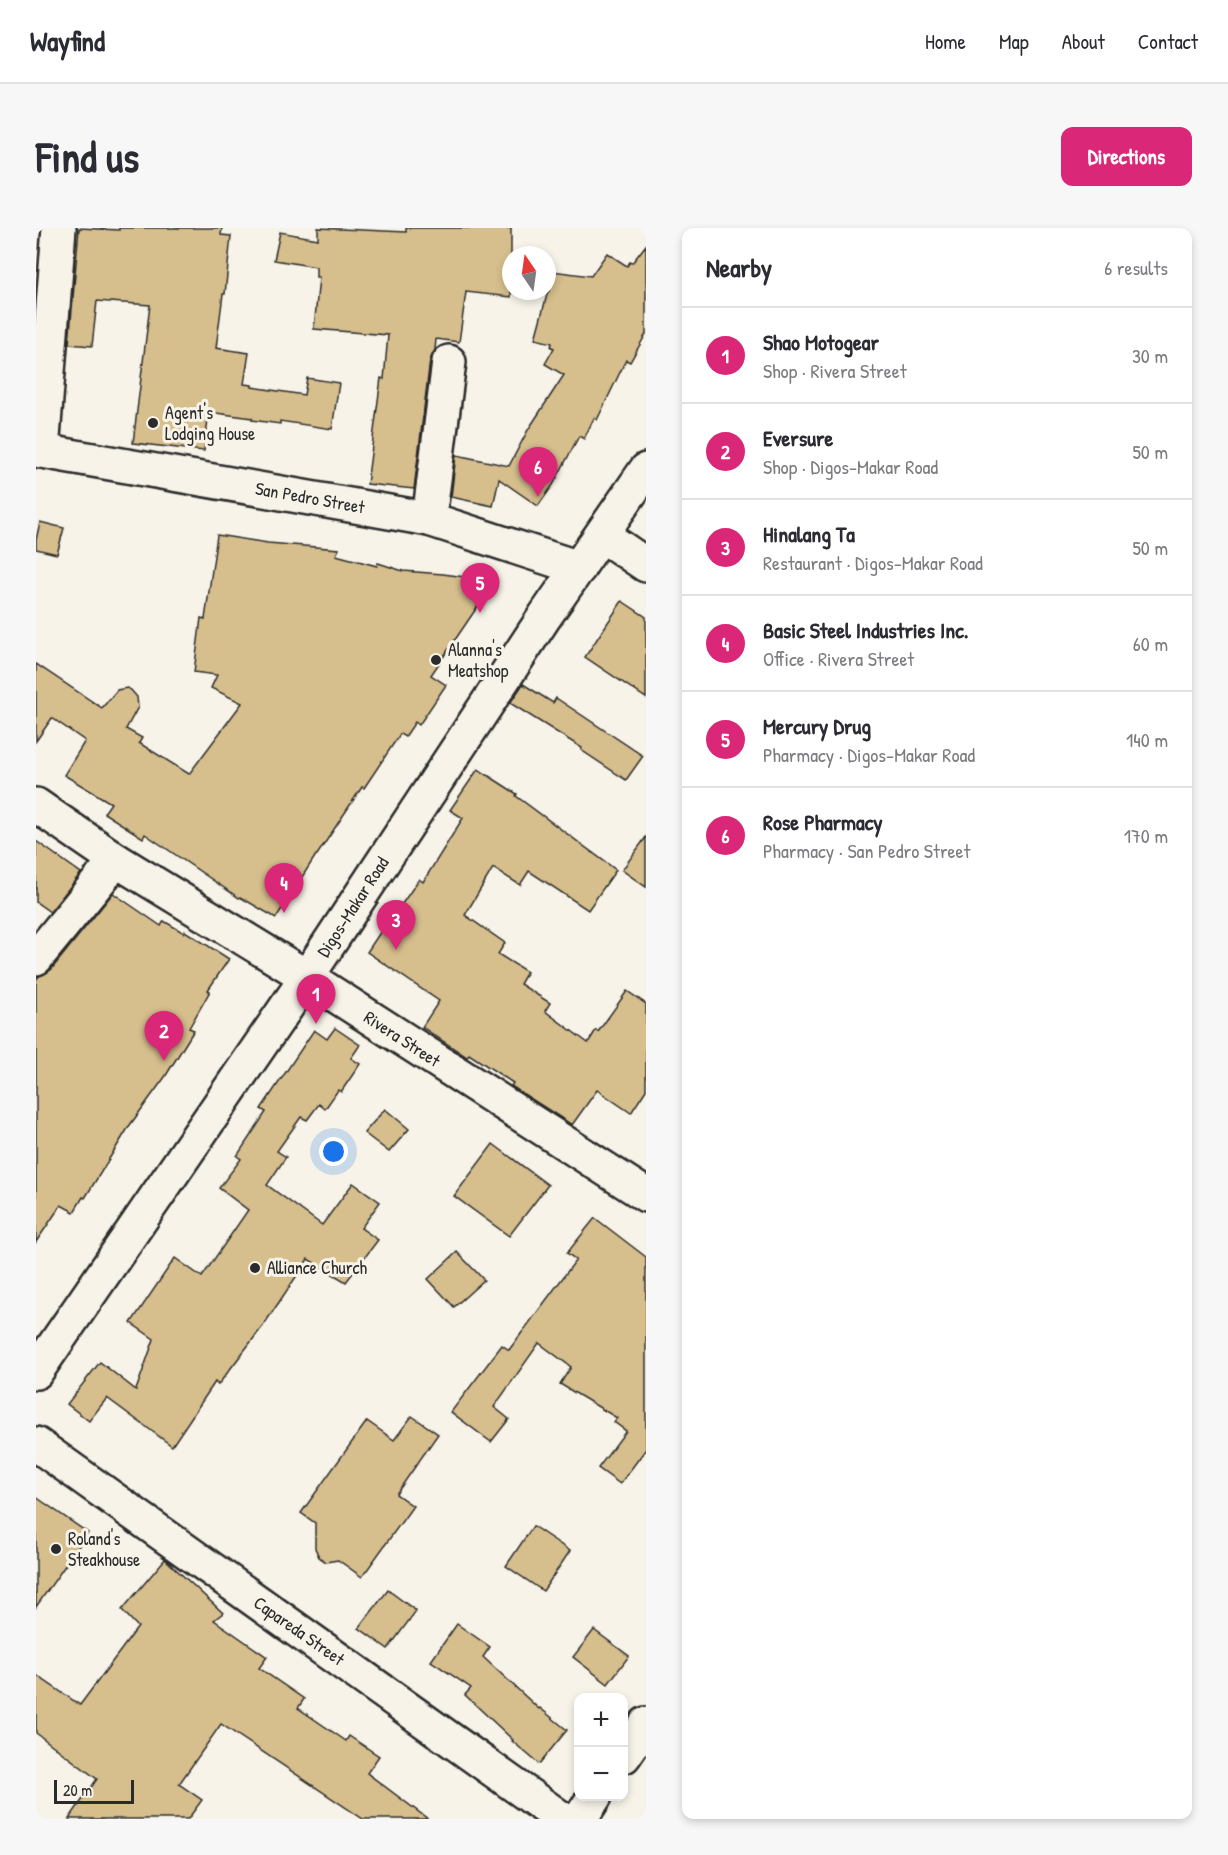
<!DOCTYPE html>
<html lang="en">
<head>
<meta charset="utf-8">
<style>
	:root { --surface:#fff; --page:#f7f7f7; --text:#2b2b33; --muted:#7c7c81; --line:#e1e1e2; --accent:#db2777 }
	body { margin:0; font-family:"Patrick Hand",sans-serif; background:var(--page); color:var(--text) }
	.controls { position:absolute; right:18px; bottom:18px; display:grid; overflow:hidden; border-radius:12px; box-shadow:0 3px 9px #0003 }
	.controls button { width:54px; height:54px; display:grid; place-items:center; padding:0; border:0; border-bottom:2px solid var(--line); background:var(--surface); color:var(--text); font:30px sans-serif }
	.compass { position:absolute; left:466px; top:18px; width:54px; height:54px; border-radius:50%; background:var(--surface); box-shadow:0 3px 9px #0003; rotate:347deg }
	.scale { position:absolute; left:18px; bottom:15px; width:80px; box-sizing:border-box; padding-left:6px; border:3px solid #2b2b2b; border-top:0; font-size:16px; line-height:21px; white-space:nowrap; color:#2b2b2b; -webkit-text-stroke:4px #f7f3e8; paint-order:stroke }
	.you { position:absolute; left:298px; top:924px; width:21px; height:21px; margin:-15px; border:4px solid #fff; border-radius:50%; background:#1a73e8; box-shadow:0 0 0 9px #1a73e833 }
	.badge { display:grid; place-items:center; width:39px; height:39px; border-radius:50%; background:var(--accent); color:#fff; font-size:20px; font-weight:700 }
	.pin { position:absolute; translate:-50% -50px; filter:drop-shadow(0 2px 3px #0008) }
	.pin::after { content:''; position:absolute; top:32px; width:21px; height:18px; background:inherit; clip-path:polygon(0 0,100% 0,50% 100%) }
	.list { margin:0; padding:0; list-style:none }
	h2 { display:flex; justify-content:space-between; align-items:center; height:78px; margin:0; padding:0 24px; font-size:26px }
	h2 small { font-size:20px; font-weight:400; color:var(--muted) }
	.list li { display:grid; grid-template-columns:39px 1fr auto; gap:18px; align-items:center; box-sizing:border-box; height:96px; padding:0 24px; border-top:2px solid var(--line) }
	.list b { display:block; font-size:22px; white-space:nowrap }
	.list p { margin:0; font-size:20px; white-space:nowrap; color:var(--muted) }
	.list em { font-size:20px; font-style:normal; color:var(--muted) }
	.map { position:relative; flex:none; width:610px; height:1591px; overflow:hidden; border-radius:12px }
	header { display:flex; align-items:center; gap:36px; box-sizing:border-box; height:84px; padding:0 30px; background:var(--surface); border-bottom:2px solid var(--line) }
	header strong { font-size:28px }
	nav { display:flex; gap:33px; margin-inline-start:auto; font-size:21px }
	.intro { display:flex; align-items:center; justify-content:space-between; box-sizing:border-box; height:144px; padding:0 36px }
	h1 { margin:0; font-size:42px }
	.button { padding:15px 27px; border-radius:12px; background:var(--accent); color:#fff; font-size:21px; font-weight:700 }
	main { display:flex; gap:36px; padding:0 36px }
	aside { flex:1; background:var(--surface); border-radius:12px; box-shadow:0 3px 9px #0003 }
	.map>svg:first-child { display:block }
</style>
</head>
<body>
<header>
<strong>Wayfind</strong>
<nav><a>Home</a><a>Map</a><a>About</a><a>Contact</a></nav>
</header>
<div class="intro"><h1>Find us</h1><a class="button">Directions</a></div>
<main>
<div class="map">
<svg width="610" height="1591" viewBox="0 0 610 1591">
	<rect width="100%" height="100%" fill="#f7f3e8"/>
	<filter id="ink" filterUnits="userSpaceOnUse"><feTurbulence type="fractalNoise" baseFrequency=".0167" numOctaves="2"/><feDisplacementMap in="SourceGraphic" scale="12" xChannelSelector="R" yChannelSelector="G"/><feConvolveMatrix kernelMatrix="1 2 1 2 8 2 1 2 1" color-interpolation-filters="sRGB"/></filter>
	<g filter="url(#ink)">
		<g fill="#d6be8d" stroke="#2b2b2b" stroke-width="1.5">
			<path d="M 43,0 L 83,2 L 83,0 L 186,0 L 185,7 L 195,8 L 189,66 L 187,66 L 180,120 L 213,125 L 208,156 L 216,157 L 216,159 L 268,167 L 271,150 L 303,155 L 296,201 L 244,193 L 244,196 L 216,192 L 216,190 L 173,184 L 168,223 L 97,215 L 114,77 L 61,73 L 56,118 L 33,116 Z"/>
			<path d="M 282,0 L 370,4 L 370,0 L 475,0 L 475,69 L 430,64 L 423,114 L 400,111 L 399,122 L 394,132 L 378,261 L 331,256 L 345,150 L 348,151 L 352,107 L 278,101 L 283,49 L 280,49 L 280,39 L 238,32 L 244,4 L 282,11 Z"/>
			<path d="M 610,17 L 610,106 L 594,134 L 590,132 L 561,192 L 558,190 L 548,211 L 543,208 L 517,257 L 502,278 L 463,251 L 457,278 L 415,269 L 420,227 L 473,238 L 492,202 L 528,147 L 509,136 L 518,120 L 515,119 L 516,115 L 499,111 L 512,63 L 513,63 L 516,43 L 555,48 L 571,25 L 591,38 L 594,34 L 596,35 Z"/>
			<path d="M 4,294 L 28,300 L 21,326 L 0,321 L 0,312 Z"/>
			<path d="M 181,307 L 232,315 L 303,321 L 300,327 L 341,338 L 342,335 L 367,343 L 407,346 L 459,353 L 395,447 L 410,457 L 383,497 L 379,494 L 369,509 L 364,506 L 328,560 L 326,559 L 281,627 L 280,627 L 240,690 L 204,669 L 203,670 L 109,606 L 107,610 L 68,585 L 75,575 L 28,547 L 49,513 L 16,490 L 0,513 L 0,436 L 66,480 L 81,462 L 91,460 L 95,462 L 101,469 L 102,479 L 90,501 L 106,510 L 103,515 L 153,546 L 206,475 L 175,460 L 181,447 L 158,444 L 165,390 L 169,391 Z"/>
			<path d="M 586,373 L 610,389 L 610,470 L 549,429 Z"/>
			<path d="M 487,456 L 517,475 L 520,470 L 607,528 L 590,552 L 545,522 L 546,520 L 474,475 Z"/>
			<path d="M 442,541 L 481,566 L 480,568 L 580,642 L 552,682 L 493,643 L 484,657 L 457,640 L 429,687 L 469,715 L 462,726 L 491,744 L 484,756 L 514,775 L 509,783 L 552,815 L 560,802 L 562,804 L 591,763 L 610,776 L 610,862 L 595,885 L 561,862 L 536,897 L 475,858 L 477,855 L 433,826 L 431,829 L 386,799 L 403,773 L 331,724 L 355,688 L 357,689 L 383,651 L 387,654 L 427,590 L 414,582 Z"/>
			<path d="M 610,609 L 610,659 L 586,642 Z"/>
			<path d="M 0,613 L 45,645 L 14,684 L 0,674 Z"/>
			<path d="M 77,665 L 125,698 L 128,693 L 148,705 L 149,703 L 193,731 L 172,762 L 174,763 L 153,800 L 158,802 L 129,849 L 94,897 L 49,970 L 47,969 L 38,984 L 25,977 L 0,1014 L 0,752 L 3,748 L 15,742 Z"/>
			<path d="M 299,800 L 324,817 L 315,830 L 324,836 L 305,864 L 302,862 L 289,881 L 283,876 L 271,892 L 265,889 L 241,923 L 250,929 L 231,957 L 286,997 L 317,955 L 344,974 L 325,1000 L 342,1012 L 310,1054 L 272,1031 L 227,1098 L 182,1157 L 179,1154 L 136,1218 L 71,1170 L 53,1193 L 31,1176 L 64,1134 L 100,1162 L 118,1111 L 95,1095 L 139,1030 L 166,1049 L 212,982 L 183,960 L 205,931 L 201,928 L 230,884 L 225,881 L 278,802 L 291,811 Z"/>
			<path d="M 349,881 L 373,901 L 353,924 L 328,905 Z"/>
			<path d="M 457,916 L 512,957 L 473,1008 L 418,968 Z"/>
			<path d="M 559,990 L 610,1029 L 610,1221 L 584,1256 L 562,1240 L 590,1203 L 578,1194 L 581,1190 L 524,1156 L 535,1139 L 503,1115 L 458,1179 L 473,1191 L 455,1214 L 415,1184 L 466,1117 L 473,1122 L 540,1032 L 531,1025 Z"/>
			<path d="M 421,1024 L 448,1052 L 418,1079 L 392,1051 Z"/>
			<path d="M 376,1188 L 402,1206 L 360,1266 L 377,1278 L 326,1349 L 302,1332 L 290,1334 L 283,1329 L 279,1320 L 279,1295 L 265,1285 L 331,1193 L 358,1212 Z"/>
			<path d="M 0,1269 L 52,1305 L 0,1379 Z"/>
			<path d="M 497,1298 L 534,1323 L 507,1363 L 470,1338 Z"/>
			<path d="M 129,1331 L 187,1385 L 178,1392 L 231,1429 L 223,1440 L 268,1471 L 262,1480 L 310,1513 L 313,1508 L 343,1528 L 331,1545 L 392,1591 L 327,1591 L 185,1496 L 143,1556 L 166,1572 L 152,1591 L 33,1591 L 61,1551 L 0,1505 L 0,1447 L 44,1477 L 102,1399 L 86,1382 Z"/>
			<path d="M 352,1362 L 380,1383 L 352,1421 L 323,1400 Z"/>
			<path d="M 421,1396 L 454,1419 L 447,1429 L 503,1481 L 504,1480 L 531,1502 L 503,1536 L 476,1513 L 477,1512 L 429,1467 L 435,1460 L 395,1433 Z"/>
			<path d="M 558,1402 L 593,1428 L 572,1456 L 537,1429 Z"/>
		</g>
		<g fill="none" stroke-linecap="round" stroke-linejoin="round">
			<defs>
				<g id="minor">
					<path d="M 0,222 L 393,291 L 543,340"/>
					<path d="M 6,223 L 23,0"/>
					<path d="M 393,291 L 413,134"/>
					<path d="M 566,307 L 610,337"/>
					<path d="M 0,577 L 80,632 L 271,749 L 610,967"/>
					<path d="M 0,730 L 80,632"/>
					<path d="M 0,1216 L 526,1591"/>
					<path d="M 588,1528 L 610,1496"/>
					<path d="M 544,1591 L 559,1568"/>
				</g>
				<path id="major" d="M 0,1144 L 271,749 L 509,388 L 610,242"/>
			</defs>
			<use href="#minor" stroke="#2b2b2b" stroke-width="38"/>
			<use href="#major" stroke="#2b2b2b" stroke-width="38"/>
			<use href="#minor" stroke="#f7f3e8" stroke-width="33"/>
			<use href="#major" stroke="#f7f3e8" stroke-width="33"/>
		</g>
	</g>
	<g fill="#2b2b2b" stroke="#f7f3e8" stroke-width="2">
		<circle cx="117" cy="195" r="6"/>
		<circle cx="400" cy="432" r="6"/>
		<circle cx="219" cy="1040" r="6"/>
		<circle cx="20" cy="1321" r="6"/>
	</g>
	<g text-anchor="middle" stroke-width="6" stroke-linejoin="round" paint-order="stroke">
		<g font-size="18" fill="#2b2b2b" stroke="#f7f3e8" text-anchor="start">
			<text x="129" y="191">Agent's<tspan x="129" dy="21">Lodging House</tspan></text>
			<text x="412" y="428">Alanna's<tspan x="412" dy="21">Meatshop</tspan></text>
			<text x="231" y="1046">Alliance Church</text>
			<text x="32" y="1317">Roland's<tspan x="32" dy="21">Steakhouse</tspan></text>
		</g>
		<g font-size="18" fill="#2b2b2b" stroke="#f7f3e8">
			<text transform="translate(274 270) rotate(10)" y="6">San Pedro Street</text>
			<text transform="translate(317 679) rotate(-57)" y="6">Digos-Makar Road</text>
			<text transform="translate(366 811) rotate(33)" y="6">Rivera Street</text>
			<text transform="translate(263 1403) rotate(35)" y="6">Capareda Street</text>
		</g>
	</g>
</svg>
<div class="controls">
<button>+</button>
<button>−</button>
</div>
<svg class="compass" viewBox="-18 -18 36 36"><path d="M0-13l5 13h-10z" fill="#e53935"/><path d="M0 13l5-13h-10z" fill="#7c7c81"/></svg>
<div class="scale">20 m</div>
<div class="you"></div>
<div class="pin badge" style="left:280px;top:796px">1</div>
<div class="pin badge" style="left:128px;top:833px">2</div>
<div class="pin badge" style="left:360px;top:722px">3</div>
<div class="pin badge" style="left:248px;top:685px">4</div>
<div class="pin badge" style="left:444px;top:385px">5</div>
<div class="pin badge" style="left:502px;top:269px">6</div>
</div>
<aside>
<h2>Nearby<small>6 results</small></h2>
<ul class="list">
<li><span class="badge">1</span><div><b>Shao Motogear</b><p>Shop · Rivera Street</p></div><em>30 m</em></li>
<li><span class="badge">2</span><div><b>Eversure</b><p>Shop · Digos-Makar Road</p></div><em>50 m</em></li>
<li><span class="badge">3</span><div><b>Hinalang Ta</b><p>Restaurant · Digos-Makar Road</p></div><em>50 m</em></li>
<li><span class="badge">4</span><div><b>Basic Steel Industries Inc.</b><p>Office · Rivera Street</p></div><em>60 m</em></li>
<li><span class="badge">5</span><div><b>Mercury Drug</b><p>Pharmacy · Digos-Makar Road</p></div><em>140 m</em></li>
<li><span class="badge">6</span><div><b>Rose Pharmacy</b><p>Pharmacy · San Pedro Street</p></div><em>170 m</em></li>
</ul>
</aside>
</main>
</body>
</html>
